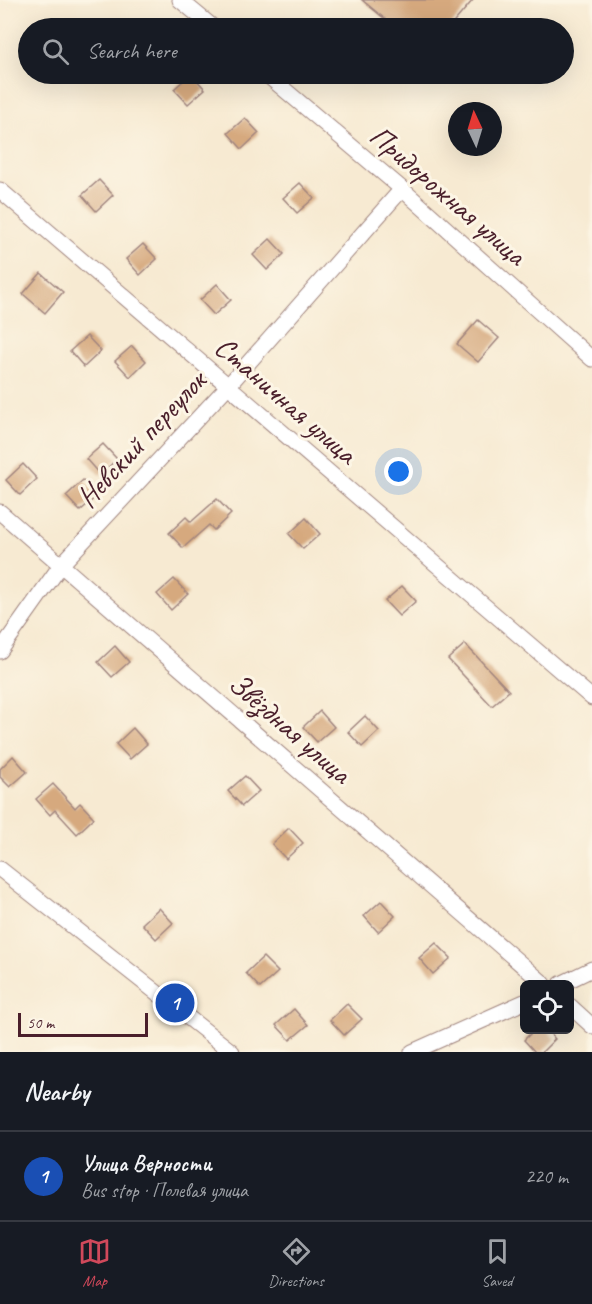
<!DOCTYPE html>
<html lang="en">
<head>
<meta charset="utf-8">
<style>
	:root { --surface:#171b24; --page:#242831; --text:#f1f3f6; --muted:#9ea1a6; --line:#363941; --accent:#d1495b }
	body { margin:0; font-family:Caveat,sans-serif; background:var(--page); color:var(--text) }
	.controls { position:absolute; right:18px; bottom:18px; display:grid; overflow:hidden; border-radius:9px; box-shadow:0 6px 24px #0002 }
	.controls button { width:54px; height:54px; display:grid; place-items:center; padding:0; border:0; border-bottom:2px solid var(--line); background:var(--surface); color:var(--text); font:30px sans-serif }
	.compass { position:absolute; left:448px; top:102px; width:54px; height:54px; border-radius:50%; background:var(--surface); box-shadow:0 6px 24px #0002; rotate:356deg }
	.scale { position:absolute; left:18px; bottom:15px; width:130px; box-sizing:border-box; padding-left:6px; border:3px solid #4a1f2b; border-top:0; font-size:16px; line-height:21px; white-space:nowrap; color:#4a1f2b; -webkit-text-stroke:4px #fcf5e5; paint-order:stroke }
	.you { position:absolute; left:399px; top:472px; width:21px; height:21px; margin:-15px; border:4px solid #fff; border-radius:50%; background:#1a73e8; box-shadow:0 0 0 9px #1a73e833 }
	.badge { display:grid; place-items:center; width:39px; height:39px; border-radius:50%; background:var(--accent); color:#fff; font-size:20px; font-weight:700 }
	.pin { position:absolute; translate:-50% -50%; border:3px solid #fff; box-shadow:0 2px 6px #0006 }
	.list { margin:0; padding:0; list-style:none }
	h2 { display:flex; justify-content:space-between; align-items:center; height:78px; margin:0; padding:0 24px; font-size:26px }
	h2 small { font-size:20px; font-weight:400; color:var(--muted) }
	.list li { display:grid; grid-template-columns:39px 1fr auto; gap:18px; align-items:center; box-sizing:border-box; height:90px; padding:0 24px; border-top:2px solid var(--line) }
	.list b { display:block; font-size:22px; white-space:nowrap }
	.list p { margin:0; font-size:20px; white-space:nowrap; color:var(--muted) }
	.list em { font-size:20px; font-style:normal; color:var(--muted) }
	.icon { flex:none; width:33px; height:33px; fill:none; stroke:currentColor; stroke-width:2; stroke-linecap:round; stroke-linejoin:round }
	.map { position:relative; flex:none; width:592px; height:1052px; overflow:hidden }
	.search { position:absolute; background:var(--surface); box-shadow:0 6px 24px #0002; left:18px; right:18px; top:18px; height:66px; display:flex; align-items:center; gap:15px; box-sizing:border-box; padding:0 21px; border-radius:33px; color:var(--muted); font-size:22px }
	.sheet { height:168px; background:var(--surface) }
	nav { display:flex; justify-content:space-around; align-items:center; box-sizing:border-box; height:84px; border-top:2px solid var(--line); background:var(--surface); font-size:16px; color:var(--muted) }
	nav a { display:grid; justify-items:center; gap:3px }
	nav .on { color:var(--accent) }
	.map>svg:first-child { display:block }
</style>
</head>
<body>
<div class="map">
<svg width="592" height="1052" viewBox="0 0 592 1052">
	<rect width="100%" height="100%" fill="#fcf5e5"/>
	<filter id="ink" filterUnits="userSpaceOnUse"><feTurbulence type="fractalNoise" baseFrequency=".0167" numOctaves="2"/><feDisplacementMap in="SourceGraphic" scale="12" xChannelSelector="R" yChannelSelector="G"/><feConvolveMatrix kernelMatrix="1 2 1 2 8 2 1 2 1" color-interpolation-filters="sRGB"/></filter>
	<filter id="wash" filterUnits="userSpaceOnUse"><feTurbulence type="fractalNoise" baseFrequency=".008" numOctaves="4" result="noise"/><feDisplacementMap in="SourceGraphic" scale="24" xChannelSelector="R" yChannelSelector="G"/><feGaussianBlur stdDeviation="1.35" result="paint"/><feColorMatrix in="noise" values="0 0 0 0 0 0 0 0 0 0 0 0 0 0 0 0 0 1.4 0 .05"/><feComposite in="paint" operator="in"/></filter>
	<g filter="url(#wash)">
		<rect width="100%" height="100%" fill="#f7ead2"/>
		<g id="blocks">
			<g fill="#d6a97e">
				<path d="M 362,0 L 473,0 L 449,28 L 396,28 Z"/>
				<path d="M 191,74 L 205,89 L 188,104 L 174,89 Z"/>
				<path d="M 245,118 L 259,133 L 242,149 L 228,133 Z"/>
				<path d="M 99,180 L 113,195 L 96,211 L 82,195 Z"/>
				<path d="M 300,183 L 314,198 L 297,213 L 283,198 Z"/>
				<path d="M 270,239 L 284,254 L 267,270 L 253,255 Z"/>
				<path d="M 143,244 L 157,259 L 140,275 L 126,259 Z"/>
				<path d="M 41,273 L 63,292 L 45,313 L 23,294 Z"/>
				<path d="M 217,284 L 231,300 L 214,315 L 200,300 Z"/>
				<path d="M 478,320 L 499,338 L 478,362 L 457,344 Z"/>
				<path d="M 87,336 L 101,351 L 84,367 L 70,351 Z"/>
				<path d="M 132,346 L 146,361 L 130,377 L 115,361 Z"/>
				<path d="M 103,444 L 117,459 L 100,475 L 86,459 Z"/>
				<path d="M 23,464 L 37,479 L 20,495 L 6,480 Z"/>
				<path d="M 83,480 L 97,496 L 80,511 L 66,496 Z"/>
				<path d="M 217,499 L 231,514 L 214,530 L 209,525 L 183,548 L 169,533 L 186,517 L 191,522 Z"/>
				<path d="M 306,518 L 320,534 L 303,549 L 289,534 Z"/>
				<path d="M 174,579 L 188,594 L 171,610 L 157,594 Z"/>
				<path d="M 402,586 L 416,601 L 399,616 L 385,601 Z"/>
				<path d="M 465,644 L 509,691 L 492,706 L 448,659 Z"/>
				<path d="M 115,646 L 129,662 L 112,677 L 98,662 Z"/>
				<path d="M 320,711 L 334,727 L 317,742 L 303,727 Z"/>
				<path d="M 365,716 L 379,731 L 362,747 L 348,732 Z"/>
				<path d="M 133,728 L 147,744 L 130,759 L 116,744 Z"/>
				<path d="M 13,756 L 27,772 L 10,787 L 0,777 L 0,769 Z"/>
				<path d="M 245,776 L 259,791 L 242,806 L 228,791 Z"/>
				<path d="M 53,784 L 75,808 L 80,803 L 94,818 L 77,834 L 55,810 L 50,815 L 36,799 Z"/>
				<path d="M 289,828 L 303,843 L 286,859 L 272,844 Z"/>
				<path d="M 381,901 L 395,916 L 378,932 L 364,916 Z"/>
				<path d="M 159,908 L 173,923 L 156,939 L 142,924 Z"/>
				<path d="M 436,943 L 451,958 L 433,974 L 419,958 Z"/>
				<path d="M 263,957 L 278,972 L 260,988 L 246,973 Z"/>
				<path d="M 347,1004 L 362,1019 L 344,1035 L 330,1020 Z"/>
				<path d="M 294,1009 L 308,1025 L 290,1040 L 276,1025 Z"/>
				<path d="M 535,1029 L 546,1029 L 555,1039 L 542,1052 L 535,1052 L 524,1040 Z"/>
			</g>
		</g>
	</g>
	<g filter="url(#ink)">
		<use href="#blocks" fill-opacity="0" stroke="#a0847e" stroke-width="1.5"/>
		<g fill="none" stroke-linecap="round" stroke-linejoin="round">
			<defs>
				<g id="minor">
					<path d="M 180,0 L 214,28"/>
					<path d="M 266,74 L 402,189 L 592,359"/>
					<path d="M 0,190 L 592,698"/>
					<path d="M 0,512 L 544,984"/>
					<path d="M 0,651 L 61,565 L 228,386 L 402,189"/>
					<path d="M 0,869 L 232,1052"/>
					<path d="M 561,984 L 592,969"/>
					<path d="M 570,1006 L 592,1026"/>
					<path d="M 412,1052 L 524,1002"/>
				</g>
			</defs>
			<use href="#minor" stroke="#a0847e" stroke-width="17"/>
			<use href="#minor" stroke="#fff" stroke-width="15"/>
		</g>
	</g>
	<g text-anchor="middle" stroke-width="6" stroke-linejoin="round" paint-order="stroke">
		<g font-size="30" fill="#4a1f2b" stroke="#fcf5e5">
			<text transform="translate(448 195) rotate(41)" y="10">Придорожная улица</text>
			<text transform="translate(286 400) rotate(41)" y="10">Станичная улица</text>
			<text transform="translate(141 439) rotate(-47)" y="10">Невский переулок</text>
			<text transform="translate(290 728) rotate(41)" y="10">Звёздная улица</text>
		</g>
	</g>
</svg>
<div class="controls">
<button><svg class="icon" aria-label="locate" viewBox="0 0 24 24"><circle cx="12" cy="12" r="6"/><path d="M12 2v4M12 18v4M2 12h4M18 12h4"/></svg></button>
</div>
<svg class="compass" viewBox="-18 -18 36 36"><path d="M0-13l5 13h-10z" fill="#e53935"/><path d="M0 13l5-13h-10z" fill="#9ea1a6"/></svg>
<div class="scale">50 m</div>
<div class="you"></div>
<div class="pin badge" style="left:175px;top:1003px;background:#1a4fb4">1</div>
<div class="search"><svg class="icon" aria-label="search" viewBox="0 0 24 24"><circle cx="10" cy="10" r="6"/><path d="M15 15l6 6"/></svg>Search here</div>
</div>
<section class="sheet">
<h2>Nearby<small></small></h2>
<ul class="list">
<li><span class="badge" style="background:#1a4fb4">1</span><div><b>Улица Верности</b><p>Bus stop · Полевая улица</p></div><em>220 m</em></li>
</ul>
</section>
<nav>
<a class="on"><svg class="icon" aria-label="map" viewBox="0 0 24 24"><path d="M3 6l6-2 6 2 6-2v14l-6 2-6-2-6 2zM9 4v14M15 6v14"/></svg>Map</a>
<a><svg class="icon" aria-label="directions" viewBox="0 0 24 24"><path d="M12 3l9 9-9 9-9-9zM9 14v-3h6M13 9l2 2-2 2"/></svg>Directions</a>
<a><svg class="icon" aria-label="saved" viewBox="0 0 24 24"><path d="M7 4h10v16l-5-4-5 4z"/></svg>Saved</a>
</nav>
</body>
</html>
